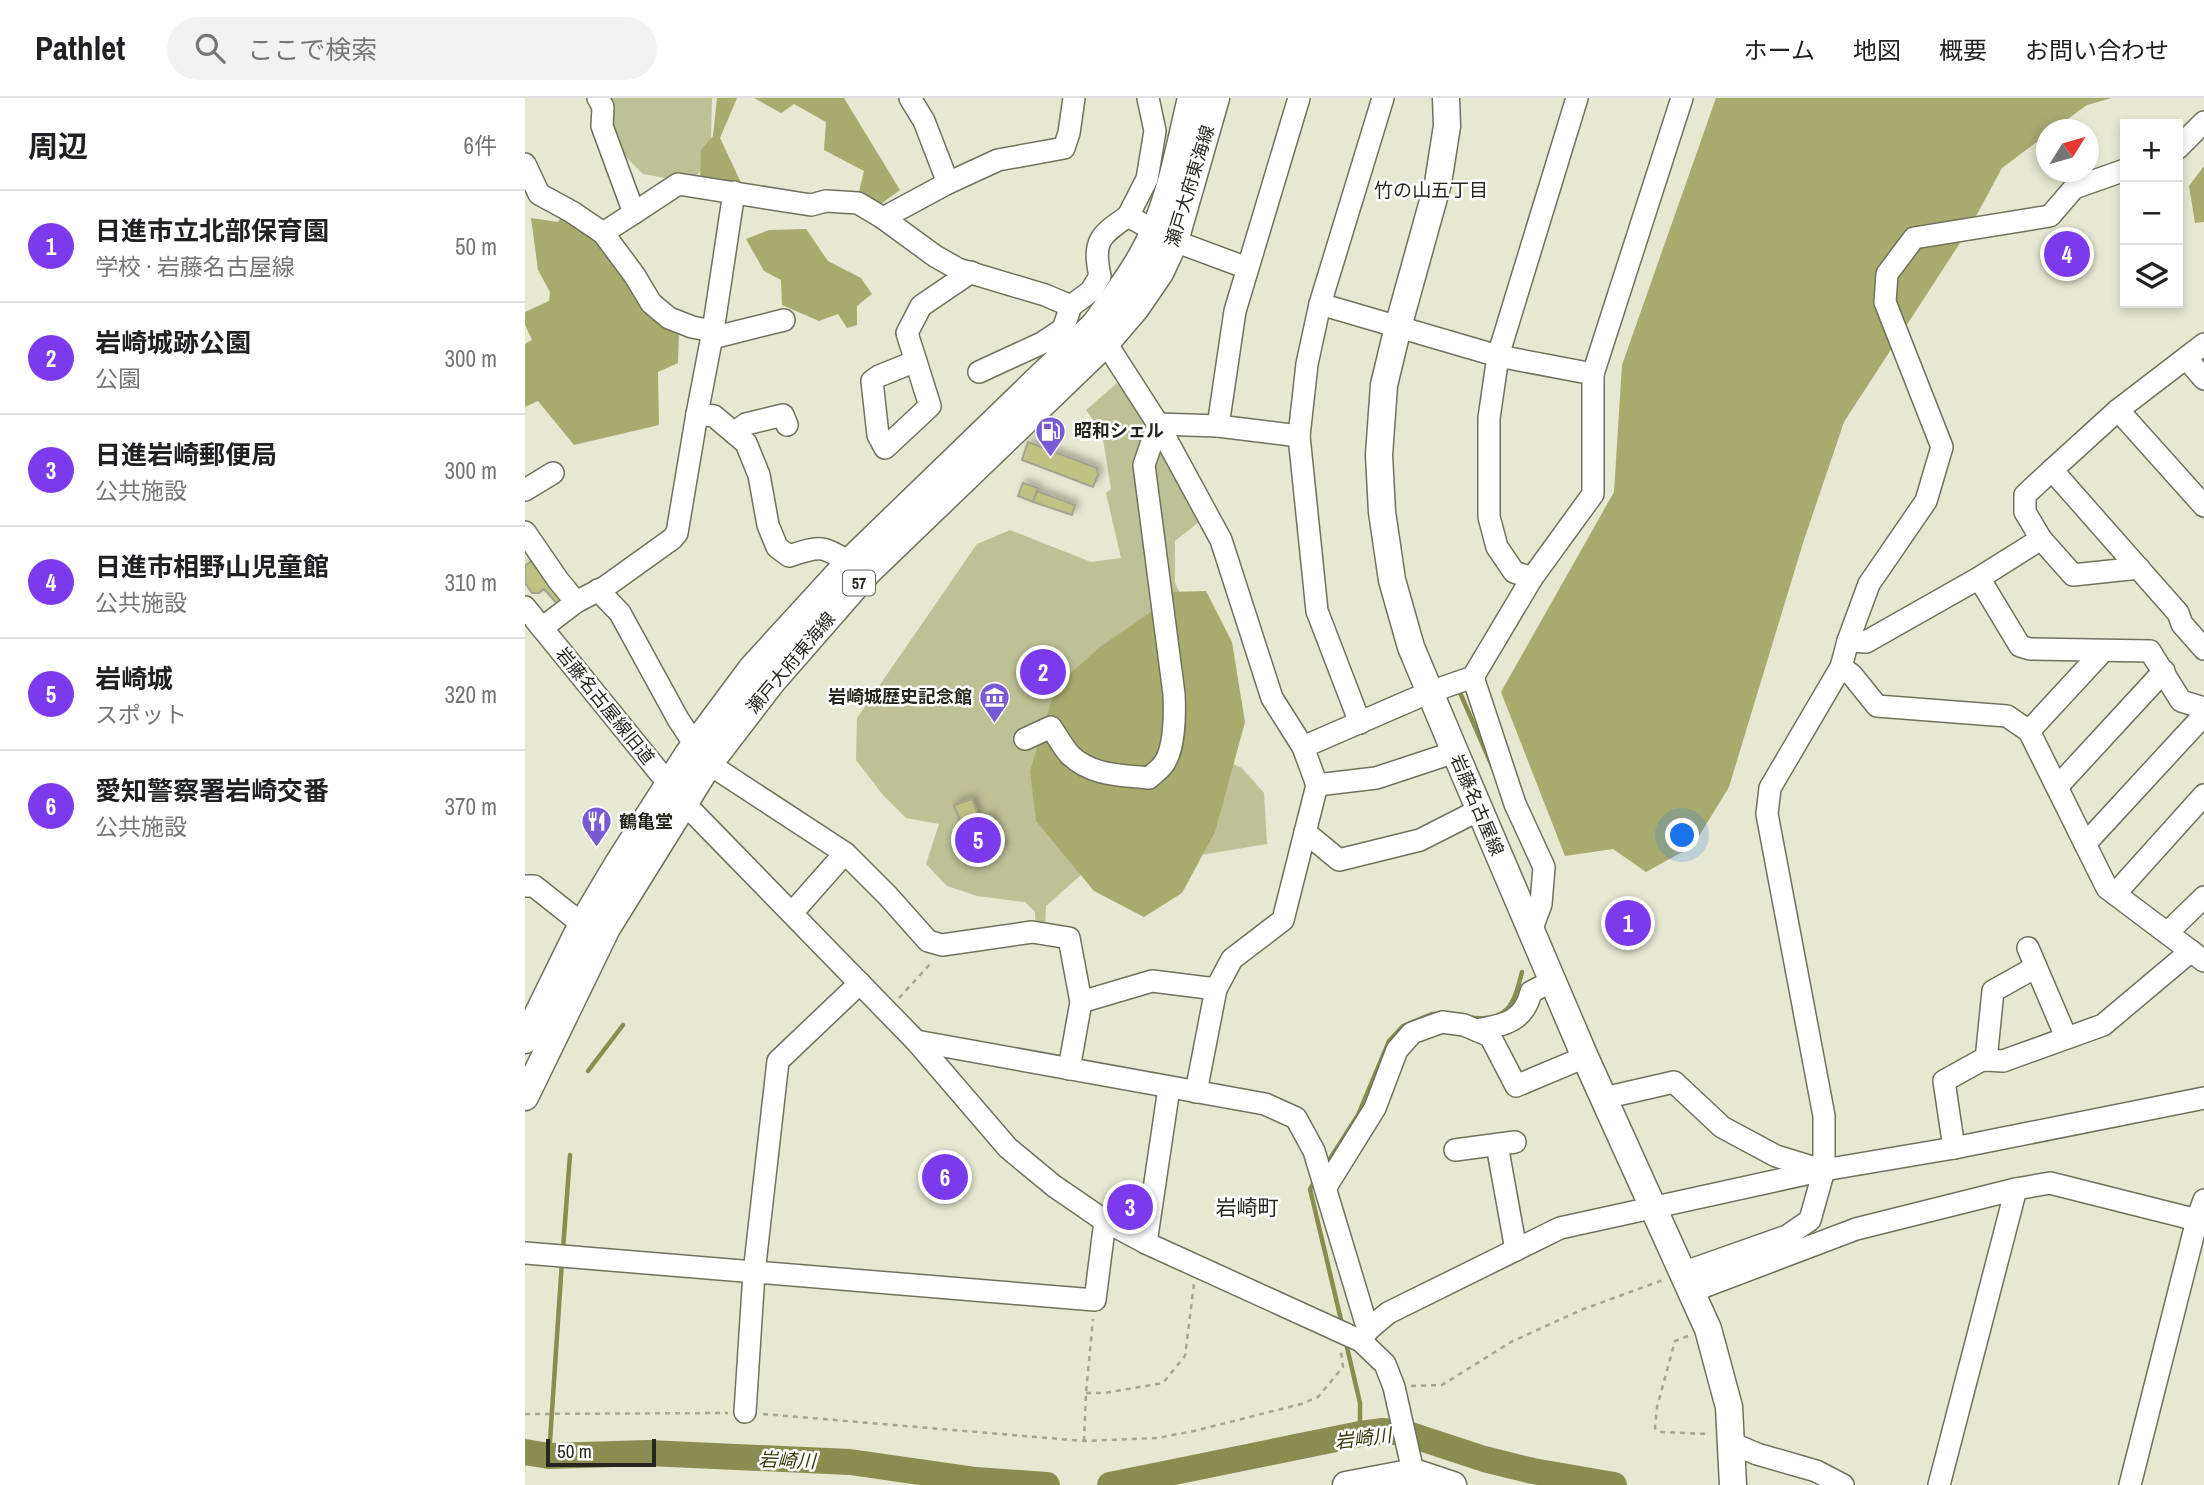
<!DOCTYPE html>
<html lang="ja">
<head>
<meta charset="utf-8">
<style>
	:root { --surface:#fff; --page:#f2f2f2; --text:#202124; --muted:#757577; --line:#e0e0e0; --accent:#7c3aed }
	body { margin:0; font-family:"Archivo Narrow","Noto Sans JP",sans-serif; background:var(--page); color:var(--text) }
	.controls { position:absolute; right:21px; top:21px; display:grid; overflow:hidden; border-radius:0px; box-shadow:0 4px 10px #0003 }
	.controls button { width:63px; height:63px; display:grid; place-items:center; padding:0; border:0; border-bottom:2px solid var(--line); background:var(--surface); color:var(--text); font:35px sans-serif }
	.compass { position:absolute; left:1511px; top:21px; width:63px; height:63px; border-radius:50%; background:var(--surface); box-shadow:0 4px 10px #0003; rotate:53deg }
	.scale { position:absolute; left:21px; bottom:18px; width:110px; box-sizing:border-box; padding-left:7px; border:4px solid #26261e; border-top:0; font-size:19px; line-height:24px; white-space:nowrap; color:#26261e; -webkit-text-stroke:5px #fff; paint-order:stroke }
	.you { position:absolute; left:1158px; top:738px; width:24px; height:24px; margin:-18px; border:5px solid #fff; border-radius:50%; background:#1a73e8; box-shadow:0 0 0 10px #1a73e833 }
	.badge { display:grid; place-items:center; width:46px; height:46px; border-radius:50%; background:var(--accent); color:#fff; font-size:23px; font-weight:700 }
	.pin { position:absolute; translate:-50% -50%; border:4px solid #fff; box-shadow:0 2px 7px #0006 }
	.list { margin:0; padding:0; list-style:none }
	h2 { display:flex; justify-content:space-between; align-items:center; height:91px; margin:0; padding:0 28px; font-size:30px }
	h2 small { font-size:23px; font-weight:400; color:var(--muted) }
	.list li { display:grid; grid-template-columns:46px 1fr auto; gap:21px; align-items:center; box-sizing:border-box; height:112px; padding:0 28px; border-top:2px solid var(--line) }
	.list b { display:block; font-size:26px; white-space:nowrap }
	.list p { margin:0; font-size:23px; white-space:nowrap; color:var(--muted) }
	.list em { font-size:23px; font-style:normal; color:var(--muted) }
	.icon { flex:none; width:38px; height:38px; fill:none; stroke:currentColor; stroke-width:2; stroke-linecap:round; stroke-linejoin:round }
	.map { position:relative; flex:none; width:1679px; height:1387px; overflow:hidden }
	header { display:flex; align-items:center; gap:42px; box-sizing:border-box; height:98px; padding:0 35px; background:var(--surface); border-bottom:2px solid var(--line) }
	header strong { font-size:33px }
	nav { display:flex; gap:38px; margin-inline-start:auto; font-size:24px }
	.search { width:490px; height:63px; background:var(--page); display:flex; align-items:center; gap:18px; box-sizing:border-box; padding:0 24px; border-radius:38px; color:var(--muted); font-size:26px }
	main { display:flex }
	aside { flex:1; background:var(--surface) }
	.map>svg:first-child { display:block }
</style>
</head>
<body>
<header>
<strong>Pathlet</strong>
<div class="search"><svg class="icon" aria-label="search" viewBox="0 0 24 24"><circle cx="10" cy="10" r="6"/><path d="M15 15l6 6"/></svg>ここで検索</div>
<nav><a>ホーム</a><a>地図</a><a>概要</a><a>お問い合わせ</a></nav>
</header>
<main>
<aside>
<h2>周辺<small>6件</small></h2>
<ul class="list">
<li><span class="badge">1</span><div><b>日進市立北部保育園</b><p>学校 · 岩藤名古屋線</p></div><em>50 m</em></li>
<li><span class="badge">2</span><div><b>岩崎城跡公園</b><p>公園</p></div><em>300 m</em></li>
<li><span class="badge">3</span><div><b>日進岩崎郵便局</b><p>公共施設</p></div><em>300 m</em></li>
<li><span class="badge">4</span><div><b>日進市相野山児童館</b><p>公共施設</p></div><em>310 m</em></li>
<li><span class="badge">5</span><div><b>岩崎城</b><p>スポット</p></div><em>320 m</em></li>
<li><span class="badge">6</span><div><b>愛知警察署岩崎交番</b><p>公共施設</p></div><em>370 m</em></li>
</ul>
</aside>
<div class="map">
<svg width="1679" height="1387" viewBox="0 0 1679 1387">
	<defs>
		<filter id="shadow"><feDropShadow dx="4" dy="-4" stdDeviation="3.5" flood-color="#0004"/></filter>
	</defs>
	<rect width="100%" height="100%" fill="#e6e8d1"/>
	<g fill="#bec095">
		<path d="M 81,0 L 187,0 L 186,40 L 175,74 L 162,84 L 118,76 L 94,52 Z"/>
		<path d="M 592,285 L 631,333 L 679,420 L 650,443 L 650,484 L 668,527 L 699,662 L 717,670 L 739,695 L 742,746 L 670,758 L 566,768 L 521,808 L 520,833 L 511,839 L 510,814 L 500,804 L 452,798 L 422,788 L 401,766 L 414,726 L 381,720 L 358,697 L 331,662 L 332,620 L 452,446 L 485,432 L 566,464 L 596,460 L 581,395 L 586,391 L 577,335 L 561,312 Z"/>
	</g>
	<g fill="#a8ab6e">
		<path d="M 192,0 L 212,0 L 195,40 L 219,91 L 175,83 L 176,52 L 188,38 Z"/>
		<path d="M 229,0 L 319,0 L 375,92 L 353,108 L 333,98 L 339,73 L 299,52 L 301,24 L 269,6 L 256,15 Z"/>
		<path d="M 1191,0 L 1587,0 L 1562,7 L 1529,31 L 1521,32 L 1521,37 L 1477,70 L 1444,131 L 1319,324 L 1278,445 L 1204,689 L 1168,748 L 1121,774 L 1088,751 L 1040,758 L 976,594 L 1089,394 L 1097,267 Z"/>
		<path d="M 1679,68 L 1679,124 L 1670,125 L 1664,88 Z"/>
		<path d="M 38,117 L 60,130 L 154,234 L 153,265 L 133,274 L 134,327 L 49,347 L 13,303 L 0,309 L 0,246 L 7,242 L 0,227 L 0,214 L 24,203 L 25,194 L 13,172 L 6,120 L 33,124 Z"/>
		<path d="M 281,131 L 303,163 L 336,180 L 347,196 L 332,208 L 332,227 L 322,230 L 313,216 L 294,223 L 257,207 L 256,182 L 239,173 L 221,141 L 244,132 Z"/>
		<path d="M 681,493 L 707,544 L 720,624 L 690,734 L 657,795 L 619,819 L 569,793 L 511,723 L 505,673 L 531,588 L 575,549 L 626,514 L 643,494 Z"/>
	</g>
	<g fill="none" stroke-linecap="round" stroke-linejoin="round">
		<g stroke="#8a8d50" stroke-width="4.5">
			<path d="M 936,597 L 968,670"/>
			<path d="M 943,919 C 983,926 989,906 997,874"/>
			<path d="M 63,973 L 98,927"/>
			<path d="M 801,1067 L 833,1017 L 864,943 L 878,928 L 907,916 L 913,916"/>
			<path d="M 790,1083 L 785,1091 L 817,1226"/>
			<path d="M 38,1151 L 45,1057"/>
			<path d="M 821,1245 L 835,1305 L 835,1336"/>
			<path d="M 24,1358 L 37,1163"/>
		</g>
		<g stroke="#8a8d50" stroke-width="26">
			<path d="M 0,1354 L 24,1358 L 123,1355 L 325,1364 L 451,1382 L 522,1387"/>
			<path d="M 585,1387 L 835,1336 L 858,1333 L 880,1335 L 959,1361 L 1008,1373 L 1089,1387"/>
		</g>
	</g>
	<g fill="#bec283" stroke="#a2a38e" stroke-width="2" filter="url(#shadow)">
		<path d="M 503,344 L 572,370 L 573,377 L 568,389 L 497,362 Z"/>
		<path d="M 498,385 L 513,390 L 508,404 L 493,398 Z"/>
		<path d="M 512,393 L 550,407 L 547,417 L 508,404 Z"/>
		<path d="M 10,460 L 42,502 L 34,508 L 19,491 L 14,495 L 7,495 L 0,485 L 0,468 Z"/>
		<path d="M 447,701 L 455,722 L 466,718 L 479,751 L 450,762 L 429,707 Z"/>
	</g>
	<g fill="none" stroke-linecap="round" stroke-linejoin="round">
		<defs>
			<g id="minor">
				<path d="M 73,0 L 78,9 L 77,28 L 109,115 L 78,135"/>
				<path d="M 385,0 L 399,23 L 423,85"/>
				<path d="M 623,0 L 630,33 L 622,81 L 603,118 L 621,128 L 628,135 L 722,170"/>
				<path d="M 1653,50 L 1679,24"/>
				<path d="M 0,66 L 14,96 L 47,114 L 78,135 L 110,178 L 126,205 L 144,220 L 167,229 L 188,233"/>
				<path d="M 109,115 L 153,86 L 286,107 L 301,103 L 333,105 L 358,120 L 410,158 L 433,171 L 520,197 L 546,208"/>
				<path d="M 358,120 L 423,85 L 473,62 L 539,50 L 544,35 L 549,0"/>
				<path d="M 795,206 L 973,258 L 1068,276"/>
				<path d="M 187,240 L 259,222"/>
				<path d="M 581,245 L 633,326 L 696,442 L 747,600 L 778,649 L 792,687 L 758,822 L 707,861 L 691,891 L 671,994"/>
				<path d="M 1679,246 L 1593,312 L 1527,372 L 1653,515 L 1657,526 L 1679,551"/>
				<path d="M 1661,260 L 1679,281"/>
				<path d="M 391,263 L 354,278 L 347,283 L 353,337 L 360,350 L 405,308 L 382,235 L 396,208 L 446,174"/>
				<path d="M 454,274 L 517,245 L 538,231 L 546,208 L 566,193 L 575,178 C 567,142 576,137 603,118"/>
				<path d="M 1593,312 L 1679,408"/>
				<path d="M 172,316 L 189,318 L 221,345 L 234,377 L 243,427 L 252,449 L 264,458 C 295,448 296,447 324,464"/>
				<path d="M 633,326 L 693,328 L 774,338"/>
				<path d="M 693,328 L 710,213 L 774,0"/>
				<path d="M 209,335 L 221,326 L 258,317 L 262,327"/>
				<path d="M 1527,372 L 1500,397 L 1500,414 L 1516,441 L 1548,477 L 1614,470"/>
				<path d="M 0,392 L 28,375"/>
				<path d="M 0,434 L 33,482 L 51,504"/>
				<path d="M 1007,480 L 989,474 L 972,449 L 964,419 L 964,320 L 973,258 L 1052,0"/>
				<path d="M 1454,480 L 1495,548 L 1505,551 L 1625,553 L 1656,603 L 1679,610"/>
				<path d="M 73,492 L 95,515 L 153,621 L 170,647"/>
				<path d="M 0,509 L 160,706 L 391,943 L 483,1050 L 529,1088 L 580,1123 L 621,1145 L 836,1243 L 860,1266 L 869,1289 L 891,1387"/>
				<path d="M 17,530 L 51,504 L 80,489 L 147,441 L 152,435 L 172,316 L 188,233 L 209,94"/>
				<path d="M 1323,543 L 1341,544 L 1454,480 L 1516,441"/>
				<path d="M 1316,569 L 1327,577 L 1352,608 L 1482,618 L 1504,633 L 1582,790 L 1679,863"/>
				<path d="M 948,579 L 990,706 L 1019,769 L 1016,806 L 1006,833"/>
				<path d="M 835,625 L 792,513 L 774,338 L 782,266 L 795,206 L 858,0"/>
				<path d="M 1504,633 L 1578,553"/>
				<path d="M 500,641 L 526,629 C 532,638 538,649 545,657 C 567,678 596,677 624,680 C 628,676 633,673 637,668 C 650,654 650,615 649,596 L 619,367 L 633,326"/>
				<path d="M 778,649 L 905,594 L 948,579 L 1007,480 L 1068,396 L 1068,276 L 1157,0"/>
				<path d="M 184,666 L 320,755 L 363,798 L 403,843 L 417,847 L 507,834 L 544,840 L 556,904 L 544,971"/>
				<path d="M 792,687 L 851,680 L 930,654"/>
				<path d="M 1532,689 L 1639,573"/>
				<path d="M 780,734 L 814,762 L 895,742 L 954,712"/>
				<path d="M 1560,746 L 1679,617"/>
				<path d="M 0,788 L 9,788 L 57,826"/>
				<path d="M 1590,796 L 1679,697"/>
				<path d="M 267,815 L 320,755"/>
				<path d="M 1642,835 L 1679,799"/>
				<path d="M 1503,850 L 1541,939"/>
				<path d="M 556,904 L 627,883 L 691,891"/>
				<path d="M 951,932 C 979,927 999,924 1006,894 L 1027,883"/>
				<path d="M 391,943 L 740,1006 L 771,1020 L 789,1053 L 843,1232"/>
				<path d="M 1461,962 L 1468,893 L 1511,869"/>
				<path d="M 1079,1000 L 1149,984 L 1197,1029 L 1251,1058 L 1297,1072"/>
				<path d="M 972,1047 L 991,1152"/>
				<path d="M 1429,1050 L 1419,983 L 1455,963 L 1461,962 L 1478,963 L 1578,927 L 1666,853"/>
				<path d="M 930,1052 L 990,1044"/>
				<path d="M 801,1089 L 850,1010 L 872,952 L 887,935 L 917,924 L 939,927 L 965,938 L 991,988 L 1060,959"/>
				<path d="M 621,1145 L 644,990"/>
				<path d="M 0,1155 L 570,1202 L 580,1123"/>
				<path d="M 1157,1175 L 1262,1138 L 1285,1122 L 1299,1072 L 1299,1018 L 1242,716 L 1245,690 L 1316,569 L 1323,543 L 1344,486 L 1401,403 L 1417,349 L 1360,204 L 1362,176 L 1389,140 L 1525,118 L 1549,90 L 1600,72"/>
				<path d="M 1165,1194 L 1331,1131 L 1491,1091 L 1525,1085 L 1672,1122 L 1679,1128"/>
				<path d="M 836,1243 L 843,1232 L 863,1215 L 1035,1130 L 1299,1072 L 1429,1050 L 1679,1000"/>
				<path d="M 220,1314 L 229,1175 L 253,963 L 335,885"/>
				<path d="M 1206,1345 L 1232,1356 L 1291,1373 L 1318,1387"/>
				<path d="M 1414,1387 L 1491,1091"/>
				<path d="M 1605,1387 L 1672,1122 L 1679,1102"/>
			</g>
			<g id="major">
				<path d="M 921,0 L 922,28 L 913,85 L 873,229 L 859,287 L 854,357 L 857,414 L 867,482 L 886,549 L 930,654 L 1060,959 L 1183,1231 L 1204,1309 L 1208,1387"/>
				<path d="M 0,942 L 57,826 L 94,764 L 163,656 L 227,570 L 324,464 L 570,226 C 591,197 614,168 628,135 C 647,93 655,45 666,0"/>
				<path d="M 0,999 L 82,830 L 184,666 L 247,584 L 343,474 L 581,245 L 611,210 L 635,175 L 650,143 L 691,0"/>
				<path d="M 821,1387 L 889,1374 L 928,1387"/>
			</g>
		</defs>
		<use href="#minor" stroke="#70715d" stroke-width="24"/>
		<use href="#major" stroke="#70715d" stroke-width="29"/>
		<g stroke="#a4a593" stroke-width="2.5" stroke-dasharray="5 5" stroke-linecap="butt">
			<path d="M 374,900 L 407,864"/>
			<path d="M 1163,1238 L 1150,1243 L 1132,1309 L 1130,1330 L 1135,1334 L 1184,1336"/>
			<path d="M 886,1288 L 917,1287 L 986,1244 L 1056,1212 L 1138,1182"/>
			<path d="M 561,1295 L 579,1295 L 638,1285 L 660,1258 L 669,1186"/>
			<path d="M 0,1316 L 203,1315"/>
			<path d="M 238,1316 L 559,1343 L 632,1340 L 669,1333 L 776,1306 L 793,1299 L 818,1269 L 816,1254"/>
			<path d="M 559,1343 L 561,1295 L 568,1221"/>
		</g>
		<use href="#minor" stroke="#fff" stroke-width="21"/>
		<use href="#major" stroke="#fff" stroke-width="26"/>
	</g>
	<defs>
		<symbol id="fuel-pin" viewBox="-11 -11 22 30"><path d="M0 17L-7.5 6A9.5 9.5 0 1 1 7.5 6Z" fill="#775ad4" stroke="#fff"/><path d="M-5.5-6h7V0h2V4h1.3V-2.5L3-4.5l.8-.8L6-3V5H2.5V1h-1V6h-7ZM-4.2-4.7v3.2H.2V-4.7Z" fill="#fff"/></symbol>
		<symbol id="museum-pin" viewBox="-11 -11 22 30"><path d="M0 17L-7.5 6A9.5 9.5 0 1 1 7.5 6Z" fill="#775ad4" stroke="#fff"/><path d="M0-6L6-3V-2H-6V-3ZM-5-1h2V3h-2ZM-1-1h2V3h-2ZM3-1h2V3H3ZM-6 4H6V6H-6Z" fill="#fff"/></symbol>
		<symbol id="restaurant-pin" viewBox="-11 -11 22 30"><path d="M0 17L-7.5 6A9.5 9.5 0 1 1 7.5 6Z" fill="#775ad4" stroke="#fff"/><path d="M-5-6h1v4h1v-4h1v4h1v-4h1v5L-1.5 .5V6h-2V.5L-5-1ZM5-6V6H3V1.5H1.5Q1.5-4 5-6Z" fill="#fff"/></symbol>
	</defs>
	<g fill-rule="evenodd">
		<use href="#fuel-pin" x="508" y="316" width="35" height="47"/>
		<use href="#museum-pin" x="452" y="582" width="35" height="47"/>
		<use href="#restaurant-pin" x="54" y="706" width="35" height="47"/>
	</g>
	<g text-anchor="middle" stroke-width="5" stroke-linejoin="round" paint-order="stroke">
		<rect fill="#fff" stroke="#676762" stroke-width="2" x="318" y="472.5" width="32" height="25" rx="5"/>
		<g font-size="16" font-weight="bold" fill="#26261e">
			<text x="334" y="491">57</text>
		</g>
		<g font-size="18" fill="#26261e" stroke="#fff">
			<text transform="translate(665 88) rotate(-73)" y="6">瀬戸大府東海線</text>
			<text transform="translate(266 565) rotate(-50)" y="6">瀬戸大府東海線</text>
			<text transform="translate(80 608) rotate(51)" y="6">岩藤名古屋線旧道</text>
			<text transform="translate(952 707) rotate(67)" y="6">岩藤名古屋線</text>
		</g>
		<g font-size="18" font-weight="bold" fill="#26261e" stroke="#fff" text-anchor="start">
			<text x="549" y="339">昭和シェル</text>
			<text x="447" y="605" text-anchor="end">岩崎城歴史記念館</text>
			<text x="94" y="730">鶴亀堂</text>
		</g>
		<g font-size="19" fill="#26261e" stroke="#fff">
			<text x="906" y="99">竹の山五丁目</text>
		</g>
		<g font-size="19" font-style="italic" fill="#383907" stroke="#fff">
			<text transform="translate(838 1340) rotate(-7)" y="7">岩崎川</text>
			<text transform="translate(262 1362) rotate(2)" y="7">岩崎川</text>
		</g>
		<g font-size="21" fill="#26261e" stroke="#fff">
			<text x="722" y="1117">岩崎町</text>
		</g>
	</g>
</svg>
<div class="controls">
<button>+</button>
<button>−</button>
<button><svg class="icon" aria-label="layers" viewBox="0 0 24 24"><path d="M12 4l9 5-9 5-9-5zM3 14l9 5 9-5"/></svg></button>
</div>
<svg class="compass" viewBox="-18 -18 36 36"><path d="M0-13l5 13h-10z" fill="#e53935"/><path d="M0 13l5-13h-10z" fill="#757577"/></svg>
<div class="scale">50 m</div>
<div class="you"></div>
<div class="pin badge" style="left:1103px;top:825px">1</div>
<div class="pin badge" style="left:518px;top:574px">2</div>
<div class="pin badge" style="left:605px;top:1109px">3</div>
<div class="pin badge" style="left:1542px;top:156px">4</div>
<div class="pin badge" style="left:453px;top:742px">5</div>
<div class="pin badge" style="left:420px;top:1079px">6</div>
</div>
</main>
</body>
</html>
